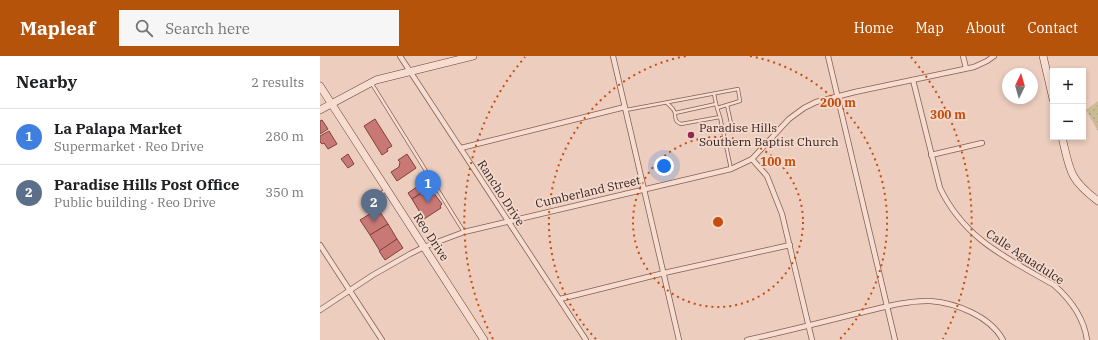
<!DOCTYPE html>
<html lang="en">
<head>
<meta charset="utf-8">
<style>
	:root { --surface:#fff; --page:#f6f6f6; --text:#202124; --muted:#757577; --line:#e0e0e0; --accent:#b45309 }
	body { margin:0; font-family:"IBM Plex Serif",serif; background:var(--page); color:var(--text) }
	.controls { position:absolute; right:12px; top:12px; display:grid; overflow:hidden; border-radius:0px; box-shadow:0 2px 6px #0003 }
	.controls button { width:36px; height:36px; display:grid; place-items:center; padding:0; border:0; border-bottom:1px solid var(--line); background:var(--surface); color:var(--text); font:20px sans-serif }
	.compass { position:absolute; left:682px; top:12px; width:36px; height:36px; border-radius:50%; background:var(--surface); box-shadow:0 2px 6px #0003; rotate:5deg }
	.you { position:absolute; left:344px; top:110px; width:14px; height:14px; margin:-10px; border:3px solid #fff; border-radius:50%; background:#1a73e8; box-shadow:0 0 0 6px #1a73e833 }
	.badge { display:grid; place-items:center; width:26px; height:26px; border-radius:50%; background:var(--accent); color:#fff; font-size:13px; font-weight:700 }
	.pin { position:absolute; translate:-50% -33px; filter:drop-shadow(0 1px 2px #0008) }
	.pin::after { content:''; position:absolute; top:21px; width:14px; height:12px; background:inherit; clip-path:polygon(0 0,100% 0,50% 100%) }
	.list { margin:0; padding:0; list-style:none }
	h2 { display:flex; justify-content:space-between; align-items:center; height:52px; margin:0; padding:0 16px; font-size:17px }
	h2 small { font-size:13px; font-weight:400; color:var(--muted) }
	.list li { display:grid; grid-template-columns:26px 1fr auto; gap:12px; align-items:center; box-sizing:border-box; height:56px; padding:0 16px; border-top:1px solid var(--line) }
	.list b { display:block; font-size:15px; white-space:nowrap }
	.list p { margin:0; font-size:13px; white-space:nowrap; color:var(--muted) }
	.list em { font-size:13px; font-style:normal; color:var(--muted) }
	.icon { flex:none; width:22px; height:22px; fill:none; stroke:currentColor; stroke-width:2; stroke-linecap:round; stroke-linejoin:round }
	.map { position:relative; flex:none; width:778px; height:284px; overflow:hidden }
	header { display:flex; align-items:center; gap:24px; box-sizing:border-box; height:56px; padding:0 20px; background:var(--accent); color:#fff }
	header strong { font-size:19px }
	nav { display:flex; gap:22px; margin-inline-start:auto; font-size:14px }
	.search { width:280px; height:36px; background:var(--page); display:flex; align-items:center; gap:10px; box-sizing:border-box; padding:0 14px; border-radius:0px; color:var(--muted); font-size:15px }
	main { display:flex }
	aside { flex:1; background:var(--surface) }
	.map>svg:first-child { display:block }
</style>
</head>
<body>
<header>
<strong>Mapleaf</strong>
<div class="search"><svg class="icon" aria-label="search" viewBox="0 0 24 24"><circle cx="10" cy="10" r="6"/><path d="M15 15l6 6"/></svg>Search here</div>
<nav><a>Home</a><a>Map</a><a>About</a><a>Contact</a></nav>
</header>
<main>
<aside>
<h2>Nearby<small>2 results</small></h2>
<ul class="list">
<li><span class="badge" style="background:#3f7fe0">1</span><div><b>La Palapa Market</b><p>Supermarket · Reo Drive</p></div><em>280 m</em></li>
<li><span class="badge" style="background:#5c6f8a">2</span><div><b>Paradise Hills Post Office</b><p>Public building · Reo Drive</p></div><em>350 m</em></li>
</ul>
</aside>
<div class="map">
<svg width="778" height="284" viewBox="0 0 778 284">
	<defs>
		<pattern id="green-dots" width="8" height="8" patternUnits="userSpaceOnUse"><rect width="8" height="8" fill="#c9bb93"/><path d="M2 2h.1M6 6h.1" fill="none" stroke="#ada07e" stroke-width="1.8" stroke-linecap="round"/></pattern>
	</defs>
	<rect width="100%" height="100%" fill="#eccdbe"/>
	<path fill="url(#green-dots)" d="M 778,45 L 778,75 L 766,54 Z"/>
	<g fill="#c97975" stroke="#81403e">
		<path d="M 55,63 L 72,90 L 67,93 L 68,95 L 62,99 L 44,70 Z"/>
		<path d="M 2,64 L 8,73 L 0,78 L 0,65 Z"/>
		<path d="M 9,75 L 17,88 L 8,93 L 4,87 L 2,88 L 0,86 L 0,80 Z"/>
		<path d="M 28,98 L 34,108 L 28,112 L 21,103 Z"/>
		<path d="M 87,98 L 96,112 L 77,125 L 71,116 L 79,111 L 80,106 L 78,104 Z"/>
		<path d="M 107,124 L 109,127 L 105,130 L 107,133 L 92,143 L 88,137 Z"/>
		<path d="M 110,132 L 122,148 L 120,150 L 121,152 L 104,163 L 92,143 Z"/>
		<path d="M 58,153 L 68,168 L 50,179 L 40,164 Z"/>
		<path d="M 68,168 L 77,183 L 60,195 L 50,179 Z"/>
		<path d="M 77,183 L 83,192 L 65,204 L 59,195 Z"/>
	</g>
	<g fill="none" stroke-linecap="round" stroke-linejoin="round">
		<defs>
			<g id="lane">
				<path d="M 52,28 L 144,176"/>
				<path d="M 347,47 L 353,53 L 355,57"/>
				<path d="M 396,48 L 355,57 C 355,62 355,66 361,68 L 400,61 L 397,52"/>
				<path d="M 407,49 L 413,76"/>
				<path d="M 306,54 L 418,33 L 420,45 L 397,52 L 394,38"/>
				<path d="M 400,61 L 411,113"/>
				<path d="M 54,142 L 66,134"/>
			</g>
			<g id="street">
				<path d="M 80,0 L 266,284"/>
				<path d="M 293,0 L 359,284"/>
				<path d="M 508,0 L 575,284"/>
				<path d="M 643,0 L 646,12"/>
				<path d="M 593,24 L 620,132 C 645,184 687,202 734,229 C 751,244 764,262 767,284"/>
				<path d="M 141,92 L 305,51"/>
				<path d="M 611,99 L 662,87"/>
				<path d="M 432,103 L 447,120 L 462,158 L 492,284"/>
				<path d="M 0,189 L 62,284"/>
				<path d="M 240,243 L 344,217 L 470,189"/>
				<path d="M 0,254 L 53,219 L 90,198 L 104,191 L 144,176 L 411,113 L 432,103 L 469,63 L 484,52 L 496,46 L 535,36 L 654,11 L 667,5 L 674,0"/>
				<path d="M 427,284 C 463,276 499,267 535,258 C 558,253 586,244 610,245 C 636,247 670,260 683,284"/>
			</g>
			<g id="secondary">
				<path d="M 723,0 L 733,43"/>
				<path d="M 0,30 L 164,284"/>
				<path d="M 0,54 L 56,24 L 153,0"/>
				<path d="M 742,81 C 750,115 749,123 778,145"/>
			</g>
		</defs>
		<use href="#lane" stroke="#835f57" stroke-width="4"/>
		<use href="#street" stroke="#835f57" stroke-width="6"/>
		<use href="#secondary" stroke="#65403b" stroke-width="8"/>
		<use href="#lane" stroke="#f7ddd0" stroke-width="2.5"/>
		<use href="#street" stroke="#f7ddd0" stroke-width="4.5"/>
		<use href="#secondary" stroke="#f7ddd0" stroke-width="7"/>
	</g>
	<g fill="none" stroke="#c44d0f" stroke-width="2" stroke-dasharray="2 4">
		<circle cx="398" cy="166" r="85"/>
		<path d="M276 283A169 169 0 0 1 366 0M430 0A169 169 0 0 1 520 283"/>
		<path d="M173 283A254 254 0 0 1 205 1M591 1A254 254 0 0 1 623 283"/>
	</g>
	<circle fill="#902950" stroke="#f4dacd" stroke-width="1.5" cx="371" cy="79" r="4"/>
	<g text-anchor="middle" stroke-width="3.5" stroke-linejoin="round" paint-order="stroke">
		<g font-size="12" fill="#331e1c" stroke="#f4dacd" text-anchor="start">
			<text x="379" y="76">Paradise Hills<tspan x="379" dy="14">Southern Baptist Church</tspan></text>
		</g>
		<g font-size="12" fill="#331e1c" stroke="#f4dacd">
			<text transform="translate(268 136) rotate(-13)" y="4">Cumberland Street</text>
			<text transform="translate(181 137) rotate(57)" y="4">Rancho Drive</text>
			<text transform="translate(111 181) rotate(57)" y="4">Reo Drive</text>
			<text transform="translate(705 201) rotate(33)" y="4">Calle Aguadulce</text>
		</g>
	</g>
	<circle cx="398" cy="166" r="6" fill="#c44d0f" stroke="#f4dacd" stroke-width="2"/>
	<g font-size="12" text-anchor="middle" font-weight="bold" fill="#c44d0f" stroke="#f4dacd" stroke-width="3.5" stroke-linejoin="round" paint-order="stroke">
		<text x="518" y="51">200 m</text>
		<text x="628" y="63">300 m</text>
		<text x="458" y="110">100 m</text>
	</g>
</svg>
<div class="controls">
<button>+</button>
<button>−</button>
</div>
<svg class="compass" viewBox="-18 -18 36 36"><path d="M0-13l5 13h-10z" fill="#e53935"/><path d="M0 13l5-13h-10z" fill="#757577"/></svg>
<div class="you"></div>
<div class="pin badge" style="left:108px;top:147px;background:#3f7fe0">1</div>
<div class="pin badge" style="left:54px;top:166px;background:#5c6f8a">2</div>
</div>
</main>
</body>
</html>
